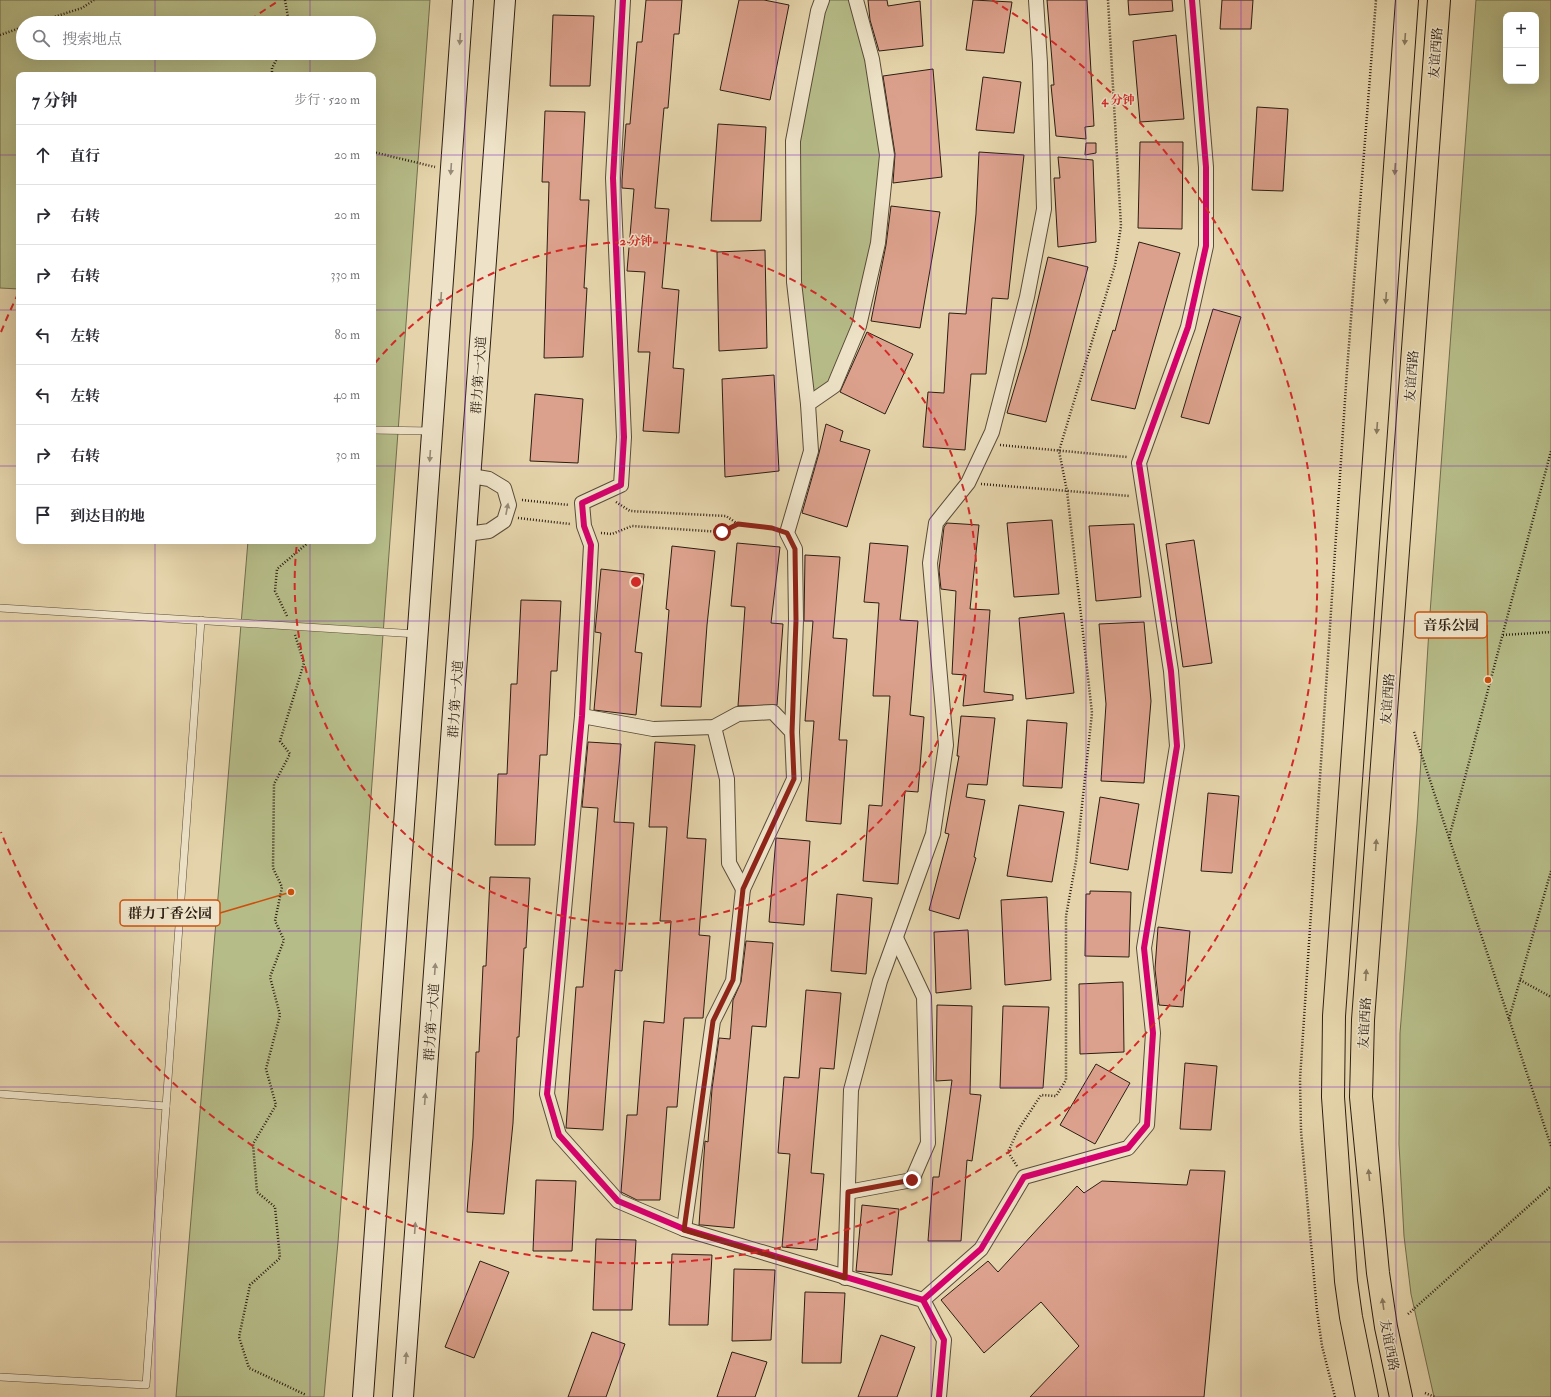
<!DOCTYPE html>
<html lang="zh">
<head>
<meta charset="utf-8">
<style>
	:root { --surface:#fff; --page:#f7f7f7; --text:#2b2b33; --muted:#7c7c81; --line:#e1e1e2 }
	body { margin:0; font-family:"IM FELL Double Pica","Noto Serif SC",serif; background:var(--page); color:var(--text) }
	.controls { position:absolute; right:12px; top:12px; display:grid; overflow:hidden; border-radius:8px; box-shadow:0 4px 16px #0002 }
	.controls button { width:36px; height:36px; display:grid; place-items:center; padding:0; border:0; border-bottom:1px solid var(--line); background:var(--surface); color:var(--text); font:20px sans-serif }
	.stop { position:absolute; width:12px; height:12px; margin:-9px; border:3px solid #8f2418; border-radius:50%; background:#fff }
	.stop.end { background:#8f2418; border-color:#fff; box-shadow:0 1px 4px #0008 }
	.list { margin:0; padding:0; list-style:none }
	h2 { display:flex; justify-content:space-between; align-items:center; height:52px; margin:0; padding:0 16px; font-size:17px }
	h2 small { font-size:13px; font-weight:400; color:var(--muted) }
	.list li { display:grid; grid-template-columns:26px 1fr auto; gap:12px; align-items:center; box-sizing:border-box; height:60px; padding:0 16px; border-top:1px solid var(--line) }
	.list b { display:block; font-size:15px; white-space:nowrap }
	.list em { font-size:13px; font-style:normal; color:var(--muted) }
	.icon { flex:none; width:22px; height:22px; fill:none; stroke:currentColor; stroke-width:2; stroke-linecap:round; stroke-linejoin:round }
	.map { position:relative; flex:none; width:1551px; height:1397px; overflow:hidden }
	.search { position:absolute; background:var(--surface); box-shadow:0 4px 16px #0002; left:16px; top:16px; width:360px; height:44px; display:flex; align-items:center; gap:10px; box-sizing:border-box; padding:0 14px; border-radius:22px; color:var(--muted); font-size:15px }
	.panel { position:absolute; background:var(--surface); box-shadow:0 4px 16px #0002; left:16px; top:72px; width:360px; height:472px; border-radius:8px }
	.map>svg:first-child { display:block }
</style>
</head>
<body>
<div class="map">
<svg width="1551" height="1397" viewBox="0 0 1551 1397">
	<rect width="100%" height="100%" fill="#e5d4ab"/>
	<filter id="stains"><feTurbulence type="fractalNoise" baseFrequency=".005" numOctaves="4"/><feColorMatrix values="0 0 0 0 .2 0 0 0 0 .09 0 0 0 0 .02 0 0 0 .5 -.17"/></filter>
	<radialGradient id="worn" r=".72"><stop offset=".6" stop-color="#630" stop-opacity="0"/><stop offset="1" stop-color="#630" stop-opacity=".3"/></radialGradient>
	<g fill="#b6bc88" stroke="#716d4e" fill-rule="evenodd">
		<path d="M 0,0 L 430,0 L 338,1242 L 324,1397 L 176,1397 L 248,541 L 373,541 L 373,75 L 19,75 L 19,289 L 0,288 ZM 23,23 L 369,23 L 369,53 L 23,53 Z"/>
		<path d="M 822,0 L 856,0 L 887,155 L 878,243 L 834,386 L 808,404 L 794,282 L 793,141 Z"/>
		<path d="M 1476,0 L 1551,0 L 1551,1397 L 1434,1397 L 1411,1294 L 1404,1236 L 1399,1144 L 1400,1033 L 1417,824 L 1430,613 ZM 1506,15 L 1536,15 L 1536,81 L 1506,81 Z"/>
	</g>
	<g fill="#dca18c" stroke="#2c1e13">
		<path d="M 646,0 L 682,0 L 679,34 L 674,34 L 668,108 L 664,108 L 655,208 L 669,209 L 662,288 L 679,290 L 673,368 L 684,369 L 679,433 L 643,431 L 650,352 L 638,352 L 645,272 L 627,271 L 634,189 L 622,188 L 622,180 L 626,124 L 630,124 L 637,42 L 642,42 Z"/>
		<path d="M 739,0 L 764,0 L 789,5 L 770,100 L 720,90 Z"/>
		<path d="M 868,0 L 887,0 L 888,6 L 920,1 L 923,46 L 879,51 L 870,20 Z"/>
		<path d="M 973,0 L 1012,2 L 1004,53 L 966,50 Z"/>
		<path d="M 1047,0 L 1087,0 L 1094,126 L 1085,127 L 1086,139 L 1056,136 L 1051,85 L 1054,85 Z"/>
		<path d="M 1128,0 L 1172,0 L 1173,11 L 1129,15 Z"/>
		<path d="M 1222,0 L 1253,0 L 1251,29 L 1220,29 Z"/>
		<path d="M 553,15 L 594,16 L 590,86 L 550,86 Z"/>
		<path d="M 1176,35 L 1184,119 L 1140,122 L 1133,41 Z"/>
		<path d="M 933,69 L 942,177 L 893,183 L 895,154 L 883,76 Z"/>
		<path d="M 983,77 L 1021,82 L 1014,133 L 976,130 Z"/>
		<path d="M 1257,107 L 1288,109 L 1283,191 L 1252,190 Z"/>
		<path d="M 545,111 L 585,112 L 580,200 L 589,200 L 584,288 L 587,288 L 583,357 L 544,358 L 549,182 L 542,182 Z"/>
		<path d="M 718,124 L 766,127 L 761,221 L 711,221 Z"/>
		<path d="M 1140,142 L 1183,142 L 1182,229 L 1138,228 Z"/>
		<path d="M 1086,143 L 1096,143 L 1096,153 L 1085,155 Z"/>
		<path d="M 979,152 L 1024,155 L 1008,299 L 992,298 L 986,374 L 971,374 L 965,450 L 923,447 L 928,392 L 944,393 L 949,313 L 966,314 L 976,214 Z"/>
		<path d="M 1058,157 L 1093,160 L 1096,242 L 1058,247 L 1054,178 L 1060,178 Z"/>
		<path d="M 891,206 L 940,212 L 920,328 L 871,321 L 886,245 Z"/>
		<path d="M 1139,242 L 1180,253 L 1135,409 L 1091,400 L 1113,330 L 1115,331 Z"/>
		<path d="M 765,250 L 767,348 L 719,351 L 717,252 Z"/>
		<path d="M 1048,257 L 1088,267 L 1046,422 L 1007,413 L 1027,346 Z"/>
		<path d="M 1213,309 L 1241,317 L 1209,424 L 1181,417 Z"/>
		<path d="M 867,332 L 913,354 L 885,414 L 840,392 Z"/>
		<path d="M 774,375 L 779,471 L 725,477 L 722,379 Z"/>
		<path d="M 535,394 L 583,399 L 578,463 L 530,461 Z"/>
		<path d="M 826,424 L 843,431 L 840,441 L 870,450 L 847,527 L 802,513 L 819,453 Z"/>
		<path d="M 1052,520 L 1059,594 L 1014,597 L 1007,523 Z"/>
		<path d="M 947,523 L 979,525 L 970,609 L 990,610 L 984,692 L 1013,695 L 1013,700 L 963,706 L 966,675 L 952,674 L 956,591 L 941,589 L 939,570 L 944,527 Z"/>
		<path d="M 1134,524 L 1141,597 L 1096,601 L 1089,526 Z"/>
		<path d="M 1194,540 L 1212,663 L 1183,667 L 1166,544 Z"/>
		<path d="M 737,543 L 780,547 L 771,623 L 783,624 L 777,705 L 738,706 L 745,607 L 731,606 Z"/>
		<path d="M 870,543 L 908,546 L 900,620 L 918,621 L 910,715 L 924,717 L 918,792 L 905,791 L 898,884 L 863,881 L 869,805 L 882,806 L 890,696 L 873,696 L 879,603 L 864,602 Z"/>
		<path d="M 672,546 L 715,551 L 707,625 L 701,707 L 661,706 L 669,610 L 666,609 Z"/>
		<path d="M 805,555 L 840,557 L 833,638 L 847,639 L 839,740 L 847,740 L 841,824 L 806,821 L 814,721 L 805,721 L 813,621 L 804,621 Z"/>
		<path d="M 601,569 L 644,574 L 635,652 L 642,653 L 636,715 L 594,710 L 601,633 L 595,632 Z"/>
		<path d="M 521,600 L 561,601 L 557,671 L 551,671 L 547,755 L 540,755 L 535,845 L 495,845 L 498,774 L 507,774 L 511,684 L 517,684 Z"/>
		<path d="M 1064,613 L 1074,693 L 1026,699 L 1019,618 Z"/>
		<path d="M 1144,622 L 1151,701 L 1144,783 L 1101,781 L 1106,704 L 1099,624 Z"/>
		<path d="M 961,716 L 995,718 L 987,785 L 968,784 L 966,797 L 985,800 L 974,857 L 976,858 L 959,919 L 929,910 L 949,834 L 945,833 L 959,756 L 957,756 Z"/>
		<path d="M 1027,720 L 1067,723 L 1062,788 L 1023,786 Z"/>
		<path d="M 588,742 L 621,744 L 614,822 L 634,823 L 622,971 L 615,970 L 603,1130 L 566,1128 L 576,987 L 583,987 L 598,808 L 582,807 Z"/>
		<path d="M 655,742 L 695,745 L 687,838 L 706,839 L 699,935 L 710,936 L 703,1018 L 684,1018 L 677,1107 L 667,1107 L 660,1200 L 637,1200 L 621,1192 L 627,1115 L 637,1115 L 644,1021 L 664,1023 L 671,921 L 660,921 L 667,827 L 649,827 Z"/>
		<path d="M 1208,793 L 1239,796 L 1232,873 L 1201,871 Z"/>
		<path d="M 1100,797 L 1139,804 L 1128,870 L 1090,863 Z"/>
		<path d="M 1019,805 L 1064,812 L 1052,882 L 1007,876 Z"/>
		<path d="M 776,838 L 810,841 L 804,925 L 769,922 Z"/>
		<path d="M 490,877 L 530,878 L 526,948 L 524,948 L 519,1037 L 517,1037 L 513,1123 L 504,1214 L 467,1212 L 473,1138 L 476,1052 L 479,1052 L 483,966 L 486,966 Z"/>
		<path d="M 1090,891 L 1131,892 L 1129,957 L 1085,956 L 1086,894 L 1090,894 Z"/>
		<path d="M 837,894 L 872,898 L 866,974 L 831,971 Z"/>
		<path d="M 1047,897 L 1051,980 L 1005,985 L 1001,900 Z"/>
		<path d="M 1158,927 L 1190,931 L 1183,1007 L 1159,1005 L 1155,969 Z"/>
		<path d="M 968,930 L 971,989 L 936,993 L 934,932 Z"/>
		<path d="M 746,941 L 773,943 L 766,1027 L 752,1026 L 734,1228 L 702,1225 L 699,1225 L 705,1141 L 708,1142 L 712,1089 L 719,1038 L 730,1039 L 733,1000 L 741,982 Z"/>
		<path d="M 1123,982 L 1124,1052 L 1080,1054 L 1079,984 Z"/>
		<path d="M 806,990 L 841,993 L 834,1069 L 820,1068 L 811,1173 L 824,1174 L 817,1250 L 782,1247 L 790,1154 L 778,1153 L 784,1077 L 799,1078 Z"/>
		<path d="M 937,1005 L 972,1006 L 970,1094 L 981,1095 L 972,1161 L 967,1160 L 961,1241 L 928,1241 L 933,1177 L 939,1177 L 952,1080 L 936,1081 Z"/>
		<path d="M 1003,1006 L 1049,1007 L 1043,1088 L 1000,1088 Z"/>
		<path d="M 1185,1063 L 1217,1066 L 1211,1130 L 1180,1129 Z"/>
		<path d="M 1096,1064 L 1130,1083 L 1095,1144 L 1060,1125 Z"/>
		<path d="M 1190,1170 L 1225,1171 L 1204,1397 L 1030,1397 L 1079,1346 L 1041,1302 L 984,1353 L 941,1300 L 988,1261 L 998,1272 L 1077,1186 L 1084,1193 L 1102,1181 L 1187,1185 Z"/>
		<path d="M 536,1180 L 576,1181 L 572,1251 L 533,1251 Z"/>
		<path d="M 862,1205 L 899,1209 L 892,1275 L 856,1271 Z"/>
		<path d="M 596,1239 L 636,1240 L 632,1310 L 593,1310 Z"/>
		<path d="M 672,1254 L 712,1255 L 708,1325 L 669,1325 Z"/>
		<path d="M 480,1261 L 509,1272 L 474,1358 L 445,1347 Z"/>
		<path d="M 734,1269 L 775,1270 L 771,1340 L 732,1341 Z"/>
		<path d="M 805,1292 L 845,1293 L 841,1363 L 802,1363 Z"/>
		<path d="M 592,1332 L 625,1344 L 606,1397 L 568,1397 Z"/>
		<path d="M 881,1335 L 915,1347 L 897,1397 L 858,1397 Z"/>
		<path d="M 732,1352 L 767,1362 L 755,1397 L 717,1397 Z"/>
	</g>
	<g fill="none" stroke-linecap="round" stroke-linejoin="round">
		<defs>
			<g id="lane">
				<path d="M 373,430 L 432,431"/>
				<path d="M 0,608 L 417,634"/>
				<path d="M 0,1094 L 166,1106"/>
				<path d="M 0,1377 L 146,1385 L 201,620"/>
			</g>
			<g id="street">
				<path d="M 623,0 L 613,178 L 624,437 L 621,485 L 582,503 L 584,526 L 591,545 L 582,716 L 547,1094 L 559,1135 L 618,1201 L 684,1229 L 923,1300 L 944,1340 L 939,1397"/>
				<path d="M 808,404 L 794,282 L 793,141 L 818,11 L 822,0"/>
				<path d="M 467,534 L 489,531 L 504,521 L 509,505 L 504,488 L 489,479 L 471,476"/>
				<path d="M 582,716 L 653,729 L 714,727 L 738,714 L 773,712 L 792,732 L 794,779 L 743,889 L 733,981 L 713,1021 L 684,1229"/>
				<path d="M 714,727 L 727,779 L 729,863 L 743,889"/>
				<path d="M 792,732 L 796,620 L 795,549 L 787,533 L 811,451 L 808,404 L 834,386 L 859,326 L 878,243 L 887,155 L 872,59 L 856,0"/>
				<path d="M 848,1192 L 912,1180 L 928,1143 L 924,997 L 896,938"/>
				<path d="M 845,1278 L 851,1090 L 880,981 L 933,834 L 946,745 L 930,563 L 936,523 L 968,483 L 992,432 L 1027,297 L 1044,209 L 1040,63 L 1036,0"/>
				<path d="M 923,1300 L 981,1249 L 1024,1177 L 1128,1148 L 1147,1125 L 1153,1033 L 1144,948 L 1177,746 L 1171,671 L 1139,463 L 1188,327 L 1206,246 L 1206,167 L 1192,0"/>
			</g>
			<g id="secondary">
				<path d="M 363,1397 L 463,0"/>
				<path d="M 403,1397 L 505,0"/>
			</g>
			<g id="primary">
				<path d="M 1367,1397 L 1351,1317 L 1346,1281 L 1333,1097 L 1334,1016 L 1407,0"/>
				<path d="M 1401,1397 L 1386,1327 L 1378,1273 L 1361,1097 L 1363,1020 L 1439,0"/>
			</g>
		</defs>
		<use href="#lane" stroke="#5a4c39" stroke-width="8"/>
		<use href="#street" stroke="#5a4c39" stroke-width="16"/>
		<use href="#secondary" stroke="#2c1e13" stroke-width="22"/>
		<use href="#primary" stroke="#2c1e13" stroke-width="24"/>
		<g stroke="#2c1e13" stroke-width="2.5" stroke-dasharray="1 2" stroke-linecap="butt">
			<path d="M 285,0 L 289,23"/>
			<path d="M 35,23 L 82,8 L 94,0"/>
			<path d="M 0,35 L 23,27"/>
			<path d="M 272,75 L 272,68 L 280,53"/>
			<path d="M 373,152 L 435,167"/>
			<path d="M 1000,445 L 1127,457"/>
			<path d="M 981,484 L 1130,496"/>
			<path d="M 522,500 L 569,505"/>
			<path d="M 616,502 L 630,511 L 726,516 L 738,524"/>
			<path d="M 518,518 L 570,524"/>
			<path d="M 601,533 L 612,534 L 632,526 L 721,532 L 739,524 L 774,529"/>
			<path d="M 287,616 L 275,591 L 277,569 L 310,541"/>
			<path d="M 295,635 L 304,663 L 280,741 L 290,754 L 274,784 L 273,868 L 282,887 L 275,921 L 284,940 L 270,977 L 280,1015 L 266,1069 L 276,1105 L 253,1144 L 257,1192 L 275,1207 L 280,1258 L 250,1285 L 239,1337 L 249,1368 L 306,1395"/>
			<path d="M 1503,635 L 1551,632"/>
			<path d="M 1414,732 L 1551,1146"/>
			<path d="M 1449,838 L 1551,451"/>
			<path d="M 1520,980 L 1551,997"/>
			<path d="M 1509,1019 L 1551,871"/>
			<path d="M 1017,1166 L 1008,1152 L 1018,1130 L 1041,1095 L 1056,1096 L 1066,1080 L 1066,916 L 1076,861 L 1092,713 L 1067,491 L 1059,451 L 1115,265 L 1121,226 L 1108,0"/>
			<path d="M 1408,1314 L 1551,1186"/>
			<path d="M 1425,1393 L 1435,1397"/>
			<path d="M 1335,1397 L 1322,1346 L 1317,1311 L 1301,1131 L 1300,1079 L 1347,370 L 1376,0"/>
		</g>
		<use href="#lane" stroke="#eee3c8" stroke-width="7"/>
		<use href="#street" stroke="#eee3c8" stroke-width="14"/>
		<use href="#secondary" stroke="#eee3c8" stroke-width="20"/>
		<use href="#primary" stroke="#e5d4ab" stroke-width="22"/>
		<defs>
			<g id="cycleway">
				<path d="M 623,0 L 613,178 L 624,437 L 621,485 L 582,503 L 584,526 L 591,545 L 582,716 L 547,1094 L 559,1135 L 618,1201 L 684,1229 L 923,1300 L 944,1340 L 939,1397"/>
				<path d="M 923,1300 L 981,1249 L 1024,1177 L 1128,1148 L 1147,1125 L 1153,1033 L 1144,948 L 1177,746 L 1171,671 L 1139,463 L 1188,327 L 1206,246 L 1206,167 L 1192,0"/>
			</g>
		</defs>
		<use href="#cycleway" stroke="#eee3c8" stroke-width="8"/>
		<use href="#cycleway" stroke="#d6006c" stroke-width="6"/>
	</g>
	<defs><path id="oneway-solid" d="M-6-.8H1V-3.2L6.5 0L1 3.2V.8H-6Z"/></defs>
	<g fill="#978a77">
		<use href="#oneway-solid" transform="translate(460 39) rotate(94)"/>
		<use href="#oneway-solid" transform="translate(451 169) rotate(94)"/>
		<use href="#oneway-solid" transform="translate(441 298) rotate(94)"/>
		<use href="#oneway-solid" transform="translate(430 456) rotate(94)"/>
		<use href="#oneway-solid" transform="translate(507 509) rotate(-79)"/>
		<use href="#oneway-solid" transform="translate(435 969) rotate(-86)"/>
		<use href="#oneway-solid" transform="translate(425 1099) rotate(-86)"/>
		<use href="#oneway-solid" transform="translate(415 1228) rotate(-86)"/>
		<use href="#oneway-solid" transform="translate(406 1358) rotate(-86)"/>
	</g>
	<g fill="#88795f">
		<use href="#oneway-solid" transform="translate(1405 39) rotate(94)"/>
		<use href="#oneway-solid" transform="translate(1395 169) rotate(94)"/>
		<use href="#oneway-solid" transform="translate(1386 298) rotate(94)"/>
		<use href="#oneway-solid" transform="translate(1377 428) rotate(94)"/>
		<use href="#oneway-solid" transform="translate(1376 845) rotate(-86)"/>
		<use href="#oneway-solid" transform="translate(1366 975) rotate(-86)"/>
		<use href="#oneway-solid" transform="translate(1369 1175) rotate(-96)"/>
		<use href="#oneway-solid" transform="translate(1383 1304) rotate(-98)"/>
	</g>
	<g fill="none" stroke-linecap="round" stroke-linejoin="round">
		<path stroke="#8f2418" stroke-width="5" d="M 722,532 L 738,524 L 772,528 L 787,533 L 795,549 L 796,620 L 792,732 L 794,779 L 743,889 L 733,980 L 713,1021 L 684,1230 L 845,1278 L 848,1192 L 912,1180"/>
	</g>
	<path fill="none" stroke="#7b2cbf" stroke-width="1" stroke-opacity="0.55" d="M 155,0 L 155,23M 310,0 L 310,23M 465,0 L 465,1397M 620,0 L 620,1397M 776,0 L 776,1397M 931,0 L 931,1397M 1086,0 L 1086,1397M 1241,0 L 1241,1397M 1396,0 L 1396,1397M 155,53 L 155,75M 310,53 L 310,75M 0,155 L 19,155M 373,155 L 1551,155M 0,310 L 19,310M 373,310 L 1551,310M 0,466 L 19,466M 373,466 L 1551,466M 155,541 L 155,1397M 310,541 L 310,1397M 0,621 L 1551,621M 0,776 L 1551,776M 0,931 L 1551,931M 0,1087 L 1551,1087M 0,1242 L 1551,1242"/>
	<g fill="none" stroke="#d62828" stroke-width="2" stroke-dasharray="7 5">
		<path d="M375 363A341 341 0 1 1 297 543"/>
		<path d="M1 332A682 682 0 0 1 18 294M250 20A682 682 0 0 1 280 0M992 0A682 682 0 1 1 1 832"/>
	</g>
	<g text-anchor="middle" stroke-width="3" stroke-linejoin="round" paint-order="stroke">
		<g font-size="13" fill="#2c1e13" stroke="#eee3c8">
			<text transform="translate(1435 53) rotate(-86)" y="5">友谊西路</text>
			<text transform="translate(478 375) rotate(-86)" y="5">群力第一大道</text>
			<text transform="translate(1411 376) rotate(-86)" y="5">友谊西路</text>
			<text transform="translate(455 699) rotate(-86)" y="5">群力第一大道</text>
			<text transform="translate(1387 699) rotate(-86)" y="5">友谊西路</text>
			<text transform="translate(431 1022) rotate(-86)" y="5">群力第一大道</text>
			<text transform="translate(1364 1023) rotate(-87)" y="5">友谊西路</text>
			<text transform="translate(1390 1345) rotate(79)" y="5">友谊西路</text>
		</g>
	</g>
	<circle cx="636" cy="582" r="6" fill="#d62828" stroke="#eee3c8" stroke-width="2"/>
	<g font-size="12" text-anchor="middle" font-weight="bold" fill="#d62828" stroke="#eee3c8" stroke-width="3" stroke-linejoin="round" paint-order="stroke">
		<text x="1118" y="104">4 分钟</text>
		<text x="636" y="245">2 分钟</text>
	</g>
	<path fill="none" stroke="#cc500d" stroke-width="1.5" d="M1488 680L1487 625M291 892L220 913"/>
	<g fill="#cc500d" stroke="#eee3c8" stroke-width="1.5">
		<circle cx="1488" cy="680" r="4"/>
		<circle cx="291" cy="892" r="4"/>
	</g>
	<g fill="#eee3c8" stroke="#cc500d" stroke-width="1.5">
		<rect x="1415" y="612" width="72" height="26" rx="4"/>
		<rect x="120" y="900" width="100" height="26" rx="4"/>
	</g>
	<g font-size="14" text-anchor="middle" font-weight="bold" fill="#2c1e13">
		<text x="1451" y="630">音乐公园</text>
		<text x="170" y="918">群力丁香公园</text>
	</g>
	<rect width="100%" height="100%" filter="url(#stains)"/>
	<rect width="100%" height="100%" fill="url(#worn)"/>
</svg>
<div class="controls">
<button>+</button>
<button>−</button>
</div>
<div class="stop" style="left:722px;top:532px"></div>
<div class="stop end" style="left:912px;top:1180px"></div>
<div class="search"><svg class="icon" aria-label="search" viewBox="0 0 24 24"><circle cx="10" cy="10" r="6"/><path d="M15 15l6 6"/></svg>搜索地点</div>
<section class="panel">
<h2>7 分钟<small>步行 · 520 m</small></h2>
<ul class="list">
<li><svg class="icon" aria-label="ahead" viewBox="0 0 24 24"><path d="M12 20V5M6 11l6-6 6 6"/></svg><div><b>直行</b></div><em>20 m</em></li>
<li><svg class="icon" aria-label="right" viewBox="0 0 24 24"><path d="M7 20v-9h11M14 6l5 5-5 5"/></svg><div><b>右转</b></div><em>20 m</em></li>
<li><svg class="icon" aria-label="right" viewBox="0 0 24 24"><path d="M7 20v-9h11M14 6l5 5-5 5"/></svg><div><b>右转</b></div><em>330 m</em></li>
<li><svg class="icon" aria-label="left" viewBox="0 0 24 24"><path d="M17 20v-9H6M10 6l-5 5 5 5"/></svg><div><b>左转</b></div><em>80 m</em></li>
<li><svg class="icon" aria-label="left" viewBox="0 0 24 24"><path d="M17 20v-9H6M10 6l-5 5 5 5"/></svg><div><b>左转</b></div><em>40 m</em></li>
<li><svg class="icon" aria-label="right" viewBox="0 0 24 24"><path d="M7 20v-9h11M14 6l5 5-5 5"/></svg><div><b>右转</b></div><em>30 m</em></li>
<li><svg class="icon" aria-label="arrive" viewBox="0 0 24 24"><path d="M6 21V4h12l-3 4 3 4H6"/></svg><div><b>到达目的地</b></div></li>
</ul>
</section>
</div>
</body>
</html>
